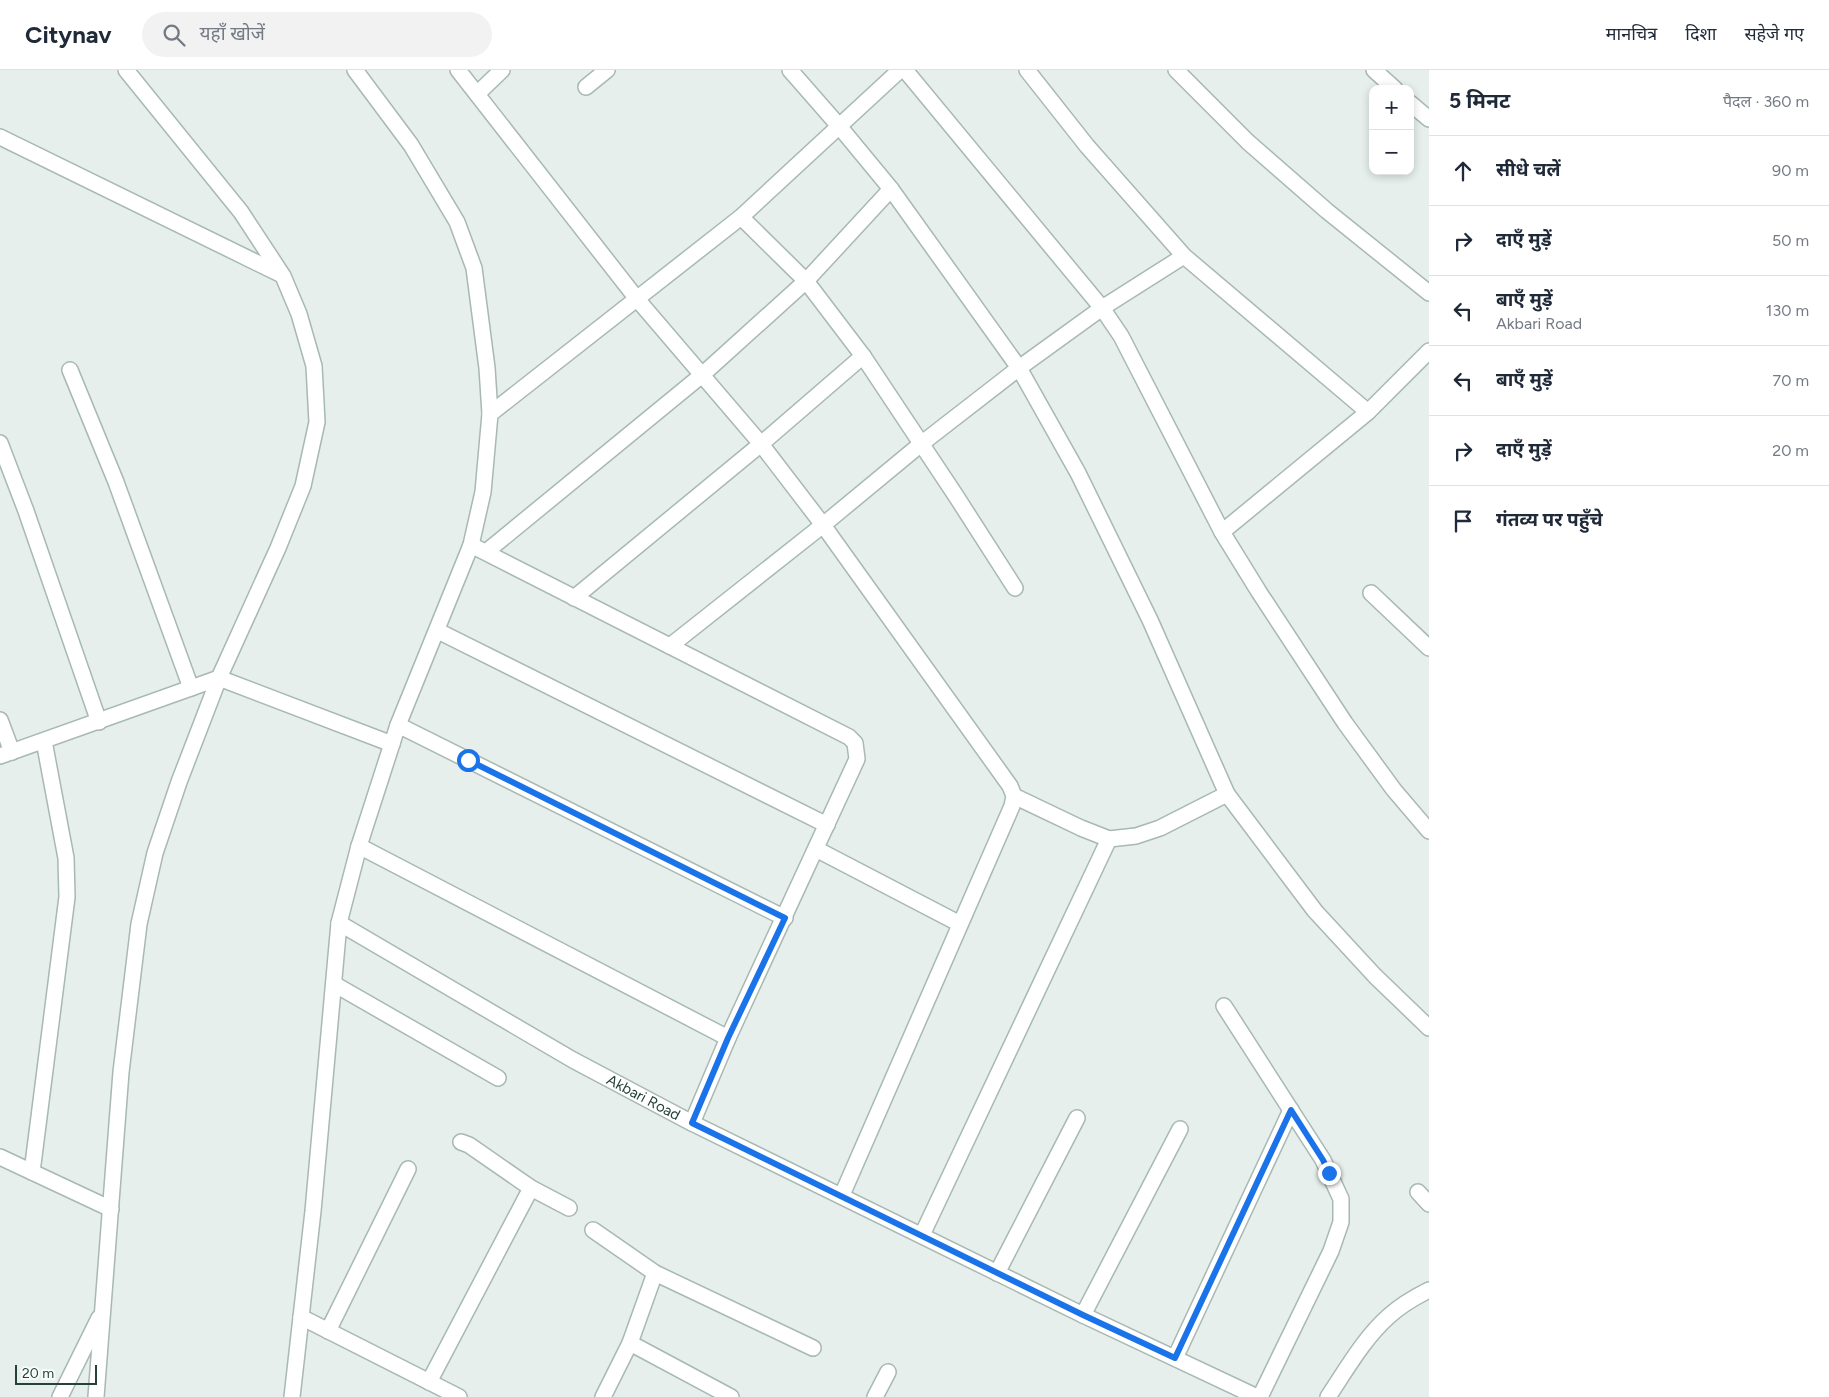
<!DOCTYPE html>
<html lang="hi">
<head>
<meta charset="utf-8">
<style>
	:root { --surface:#fff; --page:#f2f2f3; --text:#1f2937; --muted:#747a83; --line:#e0e1e3 }
	body { margin:0; font-family:Figtree,"Noto Sans Devanagari",sans-serif; background:var(--page); color:var(--text) }
	.controls { position:absolute; right:15px; top:15px; display:grid; overflow:hidden; border-radius:10px; box-shadow:0 2px 8px #0003 }
	.controls button { width:45px; height:45px; display:grid; place-items:center; padding:0; border:0; border-bottom:1px solid var(--line); background:var(--surface); color:var(--text); font:25px sans-serif }
	.scale { position:absolute; left:15px; bottom:12px; width:82px; box-sizing:border-box; padding-left:5px; border:2px solid #24423a; border-top:0; font-size:14px; line-height:18px; white-space:nowrap; color:#24423a; -webkit-text-stroke:4px #f7fbf9; paint-order:stroke }
	.stop { position:absolute; width:15px; height:15px; margin:-11px; border:4px solid #1a73e8; border-radius:50%; background:#fff }
	.stop.end { background:#1a73e8; border-color:#fff; box-shadow:0 1px 5px #0008 }
	.list { margin:0; padding:0; list-style:none }
	h2 { display:flex; justify-content:space-between; align-items:center; height:65px; margin:0; padding:0 20px; font-size:21px }
	h2 small { font-size:16px; font-weight:400; color:var(--muted) }
	.list li { display:grid; grid-template-columns:32px 1fr auto; gap:15px; align-items:center; box-sizing:border-box; height:70px; padding:0 20px; border-top:1px solid var(--line) }
	.list b { display:block; font-size:19px; white-space:nowrap }
	.list p { margin:0; font-size:16px; white-space:nowrap; color:var(--muted) }
	.list em { font-size:16px; font-style:normal; color:var(--muted) }
	.icon { flex:none; width:28px; height:28px; fill:none; stroke:currentColor; stroke-width:2; stroke-linecap:round; stroke-linejoin:round }
	.map { position:relative; flex:none; width:1429px; height:1327px; overflow:hidden }
	header { display:flex; align-items:center; gap:30px; box-sizing:border-box; height:70px; padding:0 25px; background:var(--surface); border-bottom:1px solid var(--line) }
	header strong { font-size:24px }
	nav { display:flex; gap:28px; margin-inline-start:auto; font-size:18px }
	.search { width:350px; height:45px; background:var(--page); display:flex; align-items:center; gap:12px; box-sizing:border-box; padding:0 18px; border-radius:28px; color:var(--muted); font-size:19px }
	main { display:flex }
	aside { flex:1; background:var(--surface) }
	.map>svg:first-child { display:block }
</style>
</head>
<body>
<header>
<strong>Citynav</strong>
<div class="search"><svg class="icon" aria-label="search" viewBox="0 0 24 24"><circle cx="10" cy="10" r="6"/><path d="M15 15l6 6"/></svg>यहाँ खोजें</div>
<nav><a>मानचित्र</a><a>दिशा</a><a>सहेजे गए</a></nav>
</header>
<main>
<div class="map">
<svg width="1429" height="1327" viewBox="0 0 1429 1327">
	<rect width="100%" height="100%" fill="#e6efeb"/>
	<g fill="none" stroke-linecap="round" stroke-linejoin="round">
		<defs>
			<g id="minor">
				<path d="M 458,0 L 637,229 L 761,374 L 823,455 L 1010,716 L 1014,726 L 1012,736 L 842,1125"/>
				<path d="M 790,0 L 839,56 L 891,119 L 1019,298 L 1078,403 L 1150,550 L 1227,724 L 1315,841 L 1375,906 L 1429,958"/>
				<path d="M 905,0 L 1102,238 L 1121,266 L 1222,462 L 1259,522 L 1345,653 L 1394,720 L 1429,761"/>
				<path d="M 1027,0 L 1087,76 L 1184,186 L 1368,342"/>
				<path d="M 1176,0 L 1248,72 L 1327,141 L 1429,223"/>
				<path d="M 1374,0 L 1395,19"/>
				<path d="M 586,17 L 607,0"/>
				<path d="M 477,24 L 502,0"/>
				<path d="M 1410,33 L 1429,49"/>
				<path d="M 0,67 L 282,205"/>
				<path d="M 741,147 L 806,211 L 863,286 L 956,426 L 1015,518"/>
				<path d="M 70,300 L 116,412 L 191,618"/>
				<path d="M 490,344 L 741,147 L 900,0"/>
				<path d="M 0,373 L 26,441 L 99,652"/>
				<path d="M 1222,462 L 1368,342 L 1429,281"/>
				<path d="M 471,475 L 849,667 L 855,673 L 857,689 L 728,968 L 692,1053"/>
				<path d="M 486,482 L 702,305 L 806,211 L 891,119"/>
				<path d="M 1371,523 L 1429,578"/>
				<path d="M 574,528 L 761,374 L 863,286"/>
				<path d="M 438,561 L 827,755"/>
				<path d="M 670,576 L 823,455 L 921,374 L 1019,298 L 1102,238 L 1184,186"/>
				<path d="M 0,650 L 12,682"/>
				<path d="M 398,655 L 785,848"/>
				<path d="M 0,686 L 219,608 L 392,674"/>
				<path d="M 1014,726 L 1081,758 L 1109,769 L 1136,766 L 1160,758 L 1227,724"/>
				<path d="M 359,776 L 728,968"/>
				<path d="M 816,779 L 960,854"/>
				<path id="s1" d="M 339,853 L 573,990 L 692,1053 L 1083,1245 L 1257,1327"/>
				<path d="M 334,914 L 498,1008"/>
				<path d="M 1224,936 L 1323,1090 L 1341,1129 L 1341,1152 L 1331,1181 L 1260,1327"/>
				<path d="M 461,1072 L 469,1075 L 531,1118 L 569,1138"/>
				<path d="M 0,1087 L 111,1139"/>
				<path d="M 32,1102 L 67,827 L 66,788 L 44,671"/>
				<path d="M 1418,1122 L 1429,1134"/>
				<path d="M 593,1160 L 655,1203 L 813,1278"/>
				<path d="M 922,1165 L 1109,769"/>
				<path d="M 997,1203 L 1077,1048"/>
				<path d="M 1083,1245 L 1180,1059"/>
				<path d="M 301,1247 L 459,1327"/>
				<path d="M 328,1261 L 408,1099"/>
				<path d="M 630,1273 L 731,1327"/>
				<path d="M 1175,1288 L 1291,1040"/>
				<path d="M 429,1312 L 531,1118"/>
				<path d="M 60,1327 L 99,1248"/>
				<path d="M 96,1327 L 121,1002 L 139,854 L 155,783 L 179,712 L 219,608 L 278,478 L 303,416 L 317,352 L 314,296 L 299,244 L 283,206 L 241,142 L 126,0"/>
				<path d="M 292,1327 L 313,1141 L 339,853 L 359,776 L 398,655 L 471,475 L 483,422 L 490,344 L 487,298 L 474,198 L 457,152 L 411,75 L 355,0"/>
				<path d="M 603,1327 L 630,1273 L 655,1203"/>
				<path d="M 875,1327 L 888,1302"/>
				<path d="M 1328,1327 C 1346,1300 1364,1268 1389,1246 C 1401,1235 1415,1227 1429,1220"/>
			</g>
		</defs>
		<use href="#minor" stroke="#a8b8b2" stroke-width="18"/>
		<use href="#minor" stroke="#fff" stroke-width="15"/>
	</g>
	<g fill="none" stroke-linecap="round" stroke-linejoin="round">
		<path stroke="#1a73e8" stroke-width="6" d="M 468,690 L 785,848 L 728,968 L 692,1053 L 1083,1245 L 1175,1288 L 1291,1040 L 1323,1090 L 1329,1103"/>
	</g>
	<g text-anchor="middle" stroke-width="4" stroke-linejoin="round" paint-order="stroke">
		<g font-size="15" fill="#24423a" stroke="#f7fbf9">
			<text dy="5" stroke="none"><textPath href="#s1" startOffset="351">Akbari Road</textPath></text>
		</g>
	</g>
</svg>
<div class="controls">
<button>+</button>
<button>−</button>
</div>
<div class="scale">20 m</div>
<div class="stop" style="left:468px;top:690px"></div>
<div class="stop end" style="left:1329px;top:1103px"></div>
</div>
<aside>
<h2>5 मिनट<small>पैदल · 360 m</small></h2>
<ul class="list">
<li><svg class="icon" aria-label="ahead" viewBox="0 0 24 24"><path d="M12 20V5M6 11l6-6 6 6"/></svg><div><b>सीधे चलें</b></div><em>90 m</em></li>
<li><svg class="icon" aria-label="right" viewBox="0 0 24 24"><path d="M7 20v-9h11M14 6l5 5-5 5"/></svg><div><b>दाएँ मुड़ें</b></div><em>50 m</em></li>
<li><svg class="icon" aria-label="left" viewBox="0 0 24 24"><path d="M17 20v-9H6M10 6l-5 5 5 5"/></svg><div><b>बाएँ मुड़ें</b><p>Akbari Road</p></div><em>130 m</em></li>
<li><svg class="icon" aria-label="left" viewBox="0 0 24 24"><path d="M17 20v-9H6M10 6l-5 5 5 5"/></svg><div><b>बाएँ मुड़ें</b></div><em>70 m</em></li>
<li><svg class="icon" aria-label="right" viewBox="0 0 24 24"><path d="M7 20v-9h11M14 6l5 5-5 5"/></svg><div><b>दाएँ मुड़ें</b></div><em>20 m</em></li>
<li><svg class="icon" aria-label="arrive" viewBox="0 0 24 24"><path d="M6 21V4h12l-3 4 3 4H6"/></svg><div><b>गंतव्य पर पहुँचे</b></div></li>
</ul>
</aside>
</main>
</body>
</html>
